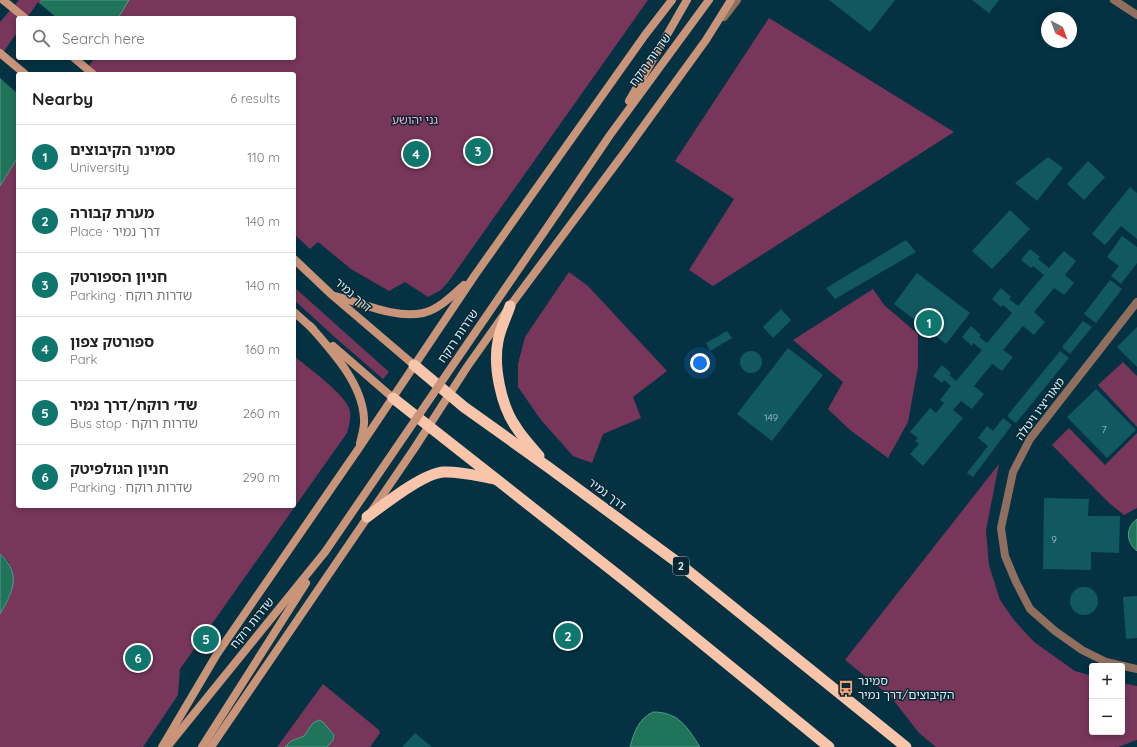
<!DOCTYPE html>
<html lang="en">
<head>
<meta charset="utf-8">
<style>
	:root { --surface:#fff; --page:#f6f6f6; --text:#222; --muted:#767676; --line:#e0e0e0; --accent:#0f766e }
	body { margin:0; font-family:Quicksand,"Noto Sans Hebrew",sans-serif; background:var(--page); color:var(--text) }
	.controls { position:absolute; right:12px; bottom:12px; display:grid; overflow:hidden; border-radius:4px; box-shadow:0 2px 6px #0003 }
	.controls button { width:36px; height:36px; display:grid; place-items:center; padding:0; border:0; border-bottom:1px solid var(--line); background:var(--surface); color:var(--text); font:20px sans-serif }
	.compass { position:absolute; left:1041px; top:12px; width:36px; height:36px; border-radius:50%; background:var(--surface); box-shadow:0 2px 6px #0003; rotate:139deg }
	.you { position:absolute; left:700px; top:363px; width:14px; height:14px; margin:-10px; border:3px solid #fff; border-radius:50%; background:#1a73e8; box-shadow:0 0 0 6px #1a73e833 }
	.badge { display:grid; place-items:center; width:26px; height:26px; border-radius:50%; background:var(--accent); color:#fff; font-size:13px; font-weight:700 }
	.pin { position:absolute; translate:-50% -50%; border:2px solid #fff; box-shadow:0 1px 4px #0006 }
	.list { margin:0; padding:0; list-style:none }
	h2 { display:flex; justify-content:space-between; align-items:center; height:52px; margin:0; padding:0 16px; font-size:17px }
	h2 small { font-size:13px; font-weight:400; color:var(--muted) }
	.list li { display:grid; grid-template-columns:26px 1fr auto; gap:12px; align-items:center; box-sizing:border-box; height:64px; padding:0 16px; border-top:1px solid var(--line) }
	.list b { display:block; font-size:15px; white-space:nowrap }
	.list p { margin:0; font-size:13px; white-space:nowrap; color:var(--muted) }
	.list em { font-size:13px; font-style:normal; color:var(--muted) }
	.icon { flex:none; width:22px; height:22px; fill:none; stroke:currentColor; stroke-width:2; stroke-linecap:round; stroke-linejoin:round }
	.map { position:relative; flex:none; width:1137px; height:747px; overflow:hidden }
	.search { position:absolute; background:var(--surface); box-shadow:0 2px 6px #0003; left:16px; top:16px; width:280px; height:44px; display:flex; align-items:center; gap:10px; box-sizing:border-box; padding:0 14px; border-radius:4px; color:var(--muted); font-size:15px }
	.panel { position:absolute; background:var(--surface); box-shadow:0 2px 6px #0003; left:16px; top:72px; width:280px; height:436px; border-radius:4px }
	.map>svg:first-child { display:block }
</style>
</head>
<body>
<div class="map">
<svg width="1137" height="747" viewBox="0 0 1137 747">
	<rect width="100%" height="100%" fill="#043243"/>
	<g fill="#77365a">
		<path d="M 19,0 L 42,0 L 29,18 L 18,18 L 18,33 L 0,61 L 0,22 Z"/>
		<path d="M 129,0 L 648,0 L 449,281 L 441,290 L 428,297 L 405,282 L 389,291 L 351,269 L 318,242 L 310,249 L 294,234 L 294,74 L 80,74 L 92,58 L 294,58 L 294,18 L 118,18 Z"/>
		<path d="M 769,18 L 954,132 L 713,286 L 689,270 L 734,199 L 675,161 Z"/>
		<path d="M 18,157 L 18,506 L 294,506 L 294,356 C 307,367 347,395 350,411 C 351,419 349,426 347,433 L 180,669 L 178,695 L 143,747 L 0,747 L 0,614 L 10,597 L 12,570 L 8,561 L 0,554 L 0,186 Z"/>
		<path d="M 569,272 L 588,286 L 667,371 L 633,397 L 641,418 L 603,434 L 592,463 L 573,456 L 541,420 L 518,387 L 518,364 L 525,337 Z"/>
		<path d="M 294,287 L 389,372 L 383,379 L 338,340 L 294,300 Z"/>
		<path d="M 873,289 L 884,305 L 918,334 L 918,367 L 908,422 L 888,458 L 850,430 L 828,409 L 843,382 L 793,340 Z"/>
		<path d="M 1123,362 L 1137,376 L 1137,427 L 1098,385 Z"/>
		<path d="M 1069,428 L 1105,465 L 1137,433 L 1137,508 L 1124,515 L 1108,502 L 1052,445 Z"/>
		<path d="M 999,464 L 986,530 L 989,565 L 1000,600 L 1014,620 L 1034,642 L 1075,671 L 1092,676 L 1092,732 L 1122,732 L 1122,683 L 1137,686 L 1137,740 L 1118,747 L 936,747 L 919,733 L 891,697 L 845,660 Z"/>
		<path d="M 323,684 L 379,730 L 380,733 L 370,747 L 277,747 Z"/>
	</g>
	<g fill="#20745a" stroke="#56998b">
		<path d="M 42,0 L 129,0 L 118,18 L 29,18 Z"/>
		<path d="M 18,58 L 18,157 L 0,186 L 0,61 Z"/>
		<path d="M 1137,519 L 1137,551 C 1126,542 1125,528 1137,519 Z"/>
		<path d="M 0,554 C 22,574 13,592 0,614 Z"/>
		<path d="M 653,712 C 679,712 687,727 700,747 L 630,747 C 634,733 638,719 653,712 Z"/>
		<path d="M 319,720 L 323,722 L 334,735 L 333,740 L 327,747 L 285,747 L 291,741 L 304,736 L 313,723 Z"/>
	</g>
	<g fill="#043243">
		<path d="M 38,2 L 57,18 L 27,18 Z"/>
		<path d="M 18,31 L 18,58 L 94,58 L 94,59 L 82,74 L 18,74 L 18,94 L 0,78 L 0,57 Z"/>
	</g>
	<g fill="#125861">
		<path d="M 829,0 L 895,0 L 870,32 Z"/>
		<path d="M 972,0 L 999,0 L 989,13 Z"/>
		<path d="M 1048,157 L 1063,168 L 1037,201 L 1015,183 Z"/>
		<path d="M 1088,161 L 1105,177 L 1084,200 L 1067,184 Z"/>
		<path d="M 1130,187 L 1137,193 L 1137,239 L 1121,226 L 1105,245 L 1092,234 Z"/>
		<path d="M 1010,210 L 1030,229 L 992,269 L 972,251 Z"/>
		<path d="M 1122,236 L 1137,247 L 1137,263 L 1121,284 L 1111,276 L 1119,266 L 1107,257 Z"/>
		<path d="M 906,240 L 916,252 L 835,299 L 826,288 Z"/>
		<path d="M 1030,249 L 1040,257 L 1038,259 L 1049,268 L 1064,251 L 1076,261 L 1065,275 L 1074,283 L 1064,295 L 1054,288 L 1034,312 L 1045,322 L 1034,335 L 1023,326 L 1003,350 L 1013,357 L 1002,371 L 992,364 L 974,386 L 984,394 L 972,409 L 961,401 L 953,410 L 963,418 L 923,466 L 910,454 L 919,444 L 915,441 L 918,438 L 910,432 L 930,408 L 936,413 L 944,403 L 940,400 L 951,386 L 944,380 L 942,383 L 933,376 L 942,365 L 951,373 L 949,375 L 956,381 L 982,350 L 973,343 L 972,346 L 962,337 L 971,326 L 981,335 L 979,337 L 987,343 L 1012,313 L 1003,305 L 1001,307 L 992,299 L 1001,288 L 1011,297 L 1009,299 L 1018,306 L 1044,275 L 1033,266 L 1031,268 L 1021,260 Z"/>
		<path d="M 917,273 L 970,313 L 946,344 L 894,304 Z"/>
		<path d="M 1110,280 L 1122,289 L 1096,323 L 1084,314 Z"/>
		<path d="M 781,309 L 791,320 L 773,338 L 763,327 Z"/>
		<path d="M 1083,321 L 1092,327 L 1070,354 L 1062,347 Z"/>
		<path d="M 1137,327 L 1137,367 L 1117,347 Z"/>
		<path d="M 727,331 L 732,338 L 710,351 L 706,343 Z"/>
		<path d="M 788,348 L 823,375 L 772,441 L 737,414 Z"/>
		<path d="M 1060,351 L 1069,358 L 1016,423 L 1007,416 Z"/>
		<circle cx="751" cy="362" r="11"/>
		<path d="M 1096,389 L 1136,430 L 1107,458 L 1067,417 Z"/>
		<path d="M 1003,418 L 1012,425 L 973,477 L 967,473 L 988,446 L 978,438 L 987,426 L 993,431 Z"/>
		<path d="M 1044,498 L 1089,499 L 1088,516 L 1120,516 L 1119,553 L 1091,552 L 1091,570 L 1043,569 Z"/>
		<circle cx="1084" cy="601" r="14"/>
		<path d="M 1137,596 L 1137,638 L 1126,639 L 1123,597 Z"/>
		<path d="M 415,733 L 432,747 L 402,747 Z"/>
	</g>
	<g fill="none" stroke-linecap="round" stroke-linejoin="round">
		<g stroke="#916f5e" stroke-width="8">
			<path d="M 1114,0 L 1137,15"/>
			<path d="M 724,17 L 737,0"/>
			<path d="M 1137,302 L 1030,439 L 1013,472 L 1001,528 L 1005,556 L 1016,582 L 1030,609 L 1055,631 L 1082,650 L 1106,662 L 1137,669"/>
		</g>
		<g stroke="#ca9479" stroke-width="8">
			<path d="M 3,0 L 25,18"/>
			<path d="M 0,53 L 25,74"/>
			<path d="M 74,58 L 93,74"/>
			<path d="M 629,101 L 687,0"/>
			<path d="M 557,213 L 610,135 L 709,0"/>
			<path d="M 294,259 L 332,295 L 414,365"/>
			<path d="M 335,296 C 362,303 395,319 423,313 C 439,309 452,296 464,285"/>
			<path d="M 294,312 L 313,329"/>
			<path d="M 310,326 C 332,351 362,383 364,418 C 365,426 362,435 360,443"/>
			<path d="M 333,346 L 393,398"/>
			<path d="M 162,747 L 217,654 L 359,448 L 475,275 L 645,35 L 672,0"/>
			<path d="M 167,747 L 325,552"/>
			<path d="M 202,747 L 306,583"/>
			<path d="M 211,747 L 414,449 L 467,367 L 510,306 L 627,149 L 706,40 L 731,0"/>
		</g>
		<g stroke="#f8c5aa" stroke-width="11">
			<path d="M 510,306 C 506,318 500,329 498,341 C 493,366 501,406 516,427 C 522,437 531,446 539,456"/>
			<path d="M 414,365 L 464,407 L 548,467 L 677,562 L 906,747"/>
			<path d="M 393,398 L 628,583 L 829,747"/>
			<path d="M 367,517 C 385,504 422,474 443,472 C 460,471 478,476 495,479"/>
		</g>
		<path stroke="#ca9479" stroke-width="8" d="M 325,552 L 557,213"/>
	</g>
	<defs>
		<symbol id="bus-bare" viewBox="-9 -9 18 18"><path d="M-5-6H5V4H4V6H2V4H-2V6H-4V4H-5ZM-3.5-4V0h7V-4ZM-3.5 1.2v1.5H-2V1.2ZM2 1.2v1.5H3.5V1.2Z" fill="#f0a279" stroke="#092733" stroke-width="2.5" paint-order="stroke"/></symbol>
	</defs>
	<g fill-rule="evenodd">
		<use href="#bus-bare" x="835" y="677" width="22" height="22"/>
	</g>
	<g text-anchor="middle" stroke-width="3" stroke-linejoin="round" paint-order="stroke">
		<g font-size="10" fill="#a4cad6">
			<text x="771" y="421">149</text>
			<text x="1104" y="433">7</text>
			<text x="1054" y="543">9</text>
		</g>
		<rect fill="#092733" stroke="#97b4c0" stroke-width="1" x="673" y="557" width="16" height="18" rx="3"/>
		<g font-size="11" font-weight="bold" fill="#d4f0fd">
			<text x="681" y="570">2</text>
		</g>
		<g font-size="12" fill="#d4f0fd" stroke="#092733">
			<text transform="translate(650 60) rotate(-54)" y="4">שדרות רוקח</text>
			<text transform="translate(353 295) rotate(41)" y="4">דרך נמיר</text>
			<text transform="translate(458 336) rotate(-56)" y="4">שדרות רוקח</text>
			<text transform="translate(1040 409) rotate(-54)" y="4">מאוריציו ויטלה</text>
			<text transform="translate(607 494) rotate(37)" y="4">דרך נמיר</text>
			<text transform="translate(252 623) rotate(-51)" y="4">שדרות רוקח</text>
		</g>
		<g font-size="12" fill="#fda7d2" stroke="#092733">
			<text x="415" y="124">גני יהושע</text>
		</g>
		<g font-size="12" fill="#d4f0fd" stroke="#092733" text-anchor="start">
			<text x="858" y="685">סמינר<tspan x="858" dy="14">הקיבוצים/דרך נמיר</tspan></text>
		</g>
	</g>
</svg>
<div class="controls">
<button>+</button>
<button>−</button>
</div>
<svg class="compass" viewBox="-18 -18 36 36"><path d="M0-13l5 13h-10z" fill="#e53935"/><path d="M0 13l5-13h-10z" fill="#767676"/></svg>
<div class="you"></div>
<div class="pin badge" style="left:929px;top:323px">1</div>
<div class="pin badge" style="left:568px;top:636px">2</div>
<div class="pin badge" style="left:478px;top:151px">3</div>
<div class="pin badge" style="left:416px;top:154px">4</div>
<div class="pin badge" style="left:206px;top:639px">5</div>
<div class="pin badge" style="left:138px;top:658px">6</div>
<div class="search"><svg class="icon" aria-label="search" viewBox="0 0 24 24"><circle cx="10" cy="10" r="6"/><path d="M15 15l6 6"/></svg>Search here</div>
<section class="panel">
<h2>Nearby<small>6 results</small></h2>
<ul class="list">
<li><span class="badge">1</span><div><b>סמינר הקיבוצים</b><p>University</p></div><em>110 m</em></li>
<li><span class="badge">2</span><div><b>מערת קבורה</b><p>Place · דרך נמיר</p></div><em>140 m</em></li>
<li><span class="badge">3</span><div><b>חניון הספורטק</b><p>Parking · שדרות רוקח</p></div><em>140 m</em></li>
<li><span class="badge">4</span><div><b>ספורטק צפון</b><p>Park</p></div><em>160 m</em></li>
<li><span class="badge">5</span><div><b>שד׳ רוקח/דרך נמיר</b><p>Bus stop · שדרות רוקח</p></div><em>260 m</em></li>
<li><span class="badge">6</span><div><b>חניון הגולפיטק</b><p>Parking · שדרות רוקח</p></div><em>290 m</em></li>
</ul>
</section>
</div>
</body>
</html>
